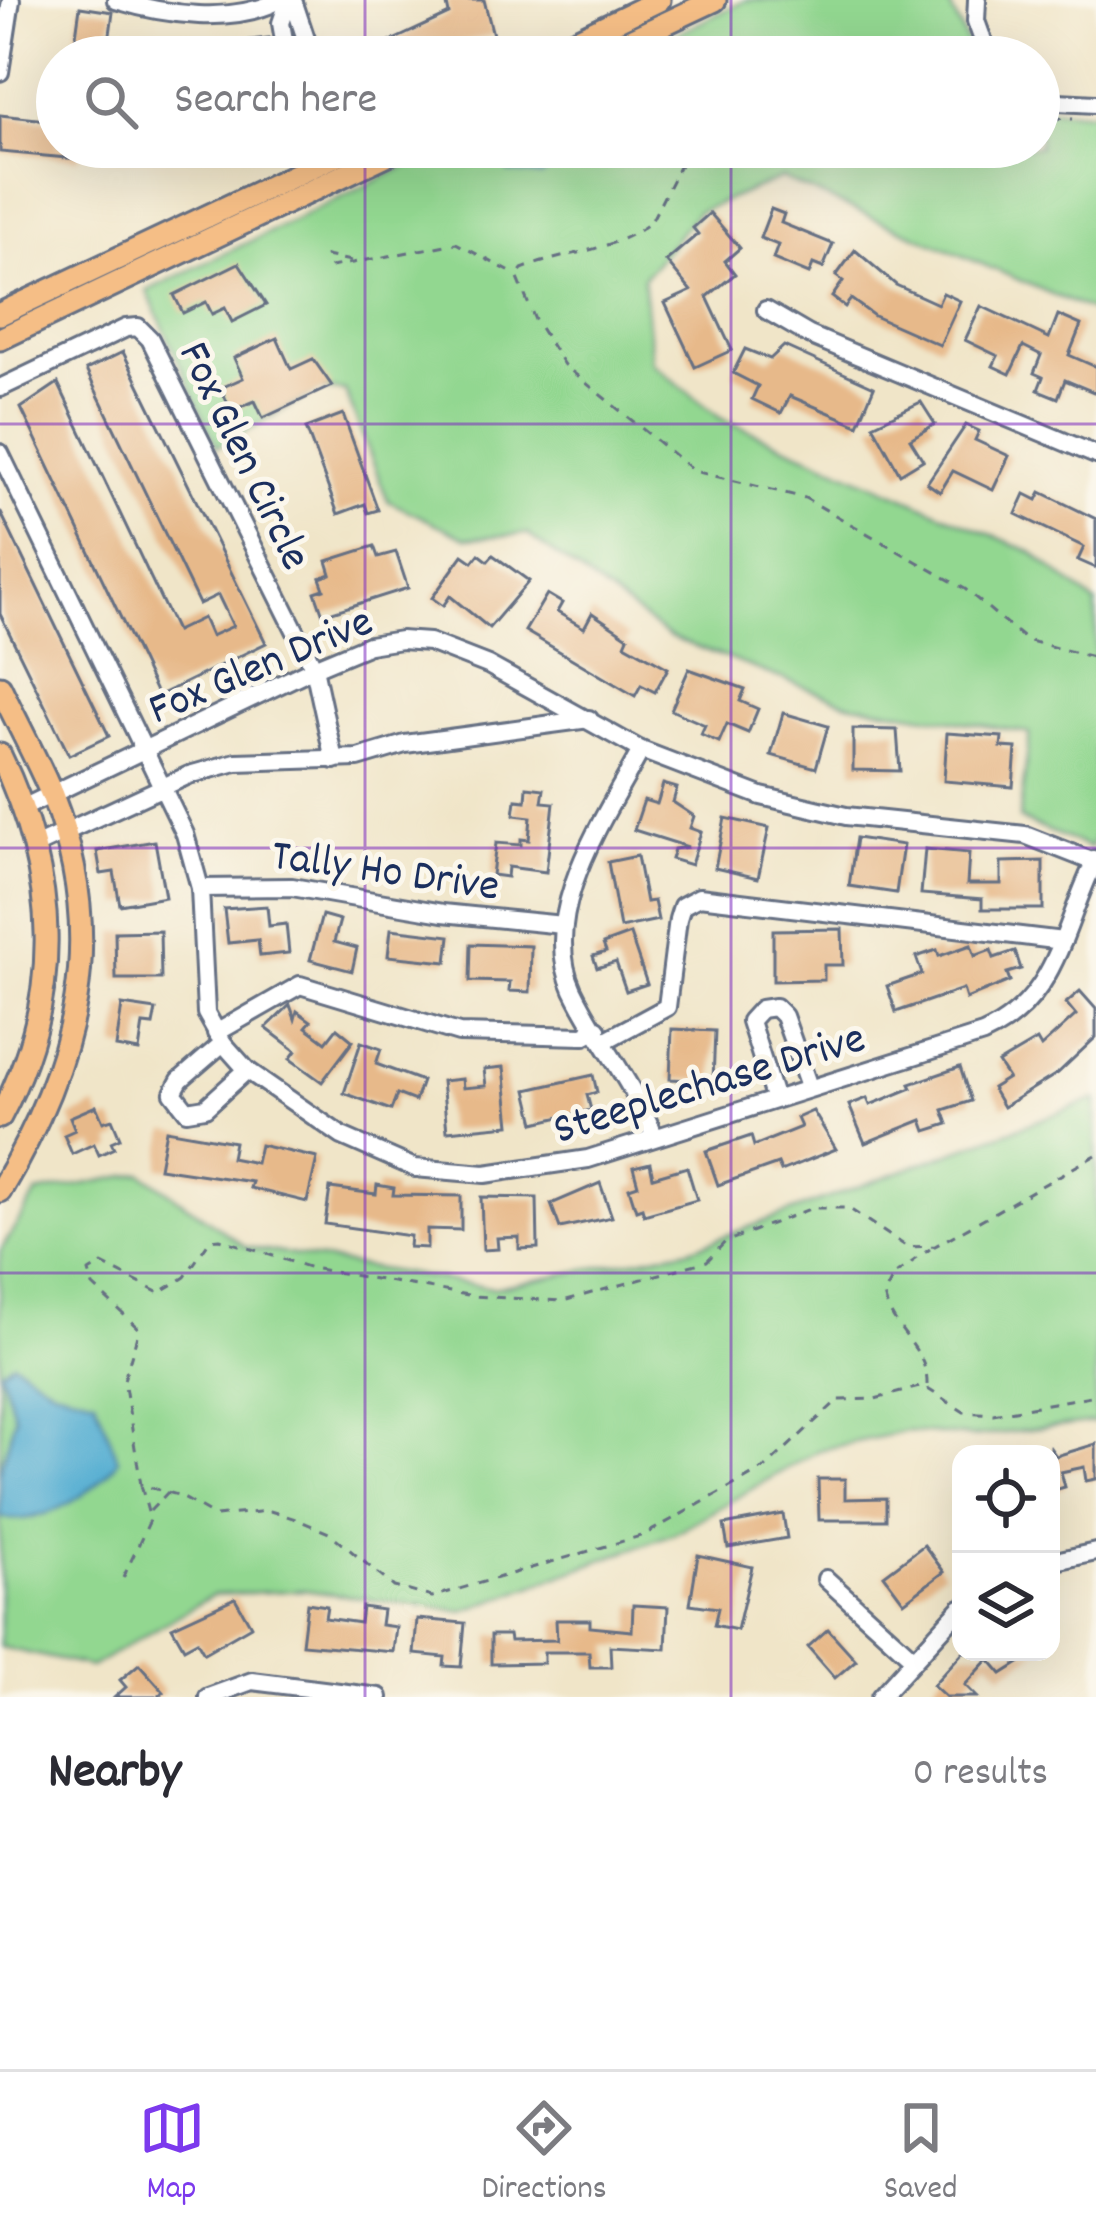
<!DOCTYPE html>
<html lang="en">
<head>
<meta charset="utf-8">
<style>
	:root { --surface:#fff; --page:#f2f2f3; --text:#2b2b33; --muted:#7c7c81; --line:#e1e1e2; --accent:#7c3aed }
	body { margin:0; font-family:Dekko,sans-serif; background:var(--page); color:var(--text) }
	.controls { position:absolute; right:36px; bottom:36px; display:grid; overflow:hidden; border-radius:24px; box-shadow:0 12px 48px #0002 }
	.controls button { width:108px; height:108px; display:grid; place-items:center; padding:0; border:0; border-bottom:3px solid var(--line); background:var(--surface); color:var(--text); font:60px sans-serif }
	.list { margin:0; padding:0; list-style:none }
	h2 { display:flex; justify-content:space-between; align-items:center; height:156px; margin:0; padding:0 48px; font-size:51px }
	h2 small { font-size:39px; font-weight:400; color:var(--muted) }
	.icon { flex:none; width:66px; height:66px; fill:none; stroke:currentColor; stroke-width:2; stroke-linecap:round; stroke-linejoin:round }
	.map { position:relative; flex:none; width:1096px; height:1697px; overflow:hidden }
	.search { position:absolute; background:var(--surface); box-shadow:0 12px 48px #0002; left:36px; right:36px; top:36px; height:132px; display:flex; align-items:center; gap:30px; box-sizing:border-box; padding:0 42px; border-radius:66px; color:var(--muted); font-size:45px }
	.sheet { height:372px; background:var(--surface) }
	nav { display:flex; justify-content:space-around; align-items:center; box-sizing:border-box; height:168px; border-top:3px solid var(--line); background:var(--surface); font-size:33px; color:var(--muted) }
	nav a { display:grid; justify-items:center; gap:6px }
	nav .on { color:var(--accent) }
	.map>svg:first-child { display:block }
</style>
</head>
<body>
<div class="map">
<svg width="1096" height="1697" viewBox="0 0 1096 1697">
	<rect width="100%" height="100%" fill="#fbf7ec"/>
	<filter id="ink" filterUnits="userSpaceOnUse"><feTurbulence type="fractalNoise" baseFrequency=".00833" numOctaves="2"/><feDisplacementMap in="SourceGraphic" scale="24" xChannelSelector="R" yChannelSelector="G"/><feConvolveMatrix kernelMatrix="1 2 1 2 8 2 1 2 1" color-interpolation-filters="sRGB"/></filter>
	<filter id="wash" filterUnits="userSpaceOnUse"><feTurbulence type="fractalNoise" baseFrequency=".004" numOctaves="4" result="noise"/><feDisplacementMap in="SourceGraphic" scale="48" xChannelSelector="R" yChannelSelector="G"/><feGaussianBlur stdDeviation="2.7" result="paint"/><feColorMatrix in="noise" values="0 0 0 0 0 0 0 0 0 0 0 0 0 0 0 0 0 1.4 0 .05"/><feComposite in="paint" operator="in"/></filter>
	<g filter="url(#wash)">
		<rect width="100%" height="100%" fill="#f0e5c8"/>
		<g fill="#92d790" stroke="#568377" stroke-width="3">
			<path d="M 746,0 L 947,0 L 974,57 L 630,57 Z"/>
			<path d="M 1039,108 L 1096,113 L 1096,313 L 781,178 L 697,212 L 643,278 L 652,363 L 720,418 L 1032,552 L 1096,604 L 1096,836 L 1090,848 L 1019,819 L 1030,733 L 848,703 L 669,637 L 527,534 L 466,538 L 388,501 L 345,391 L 322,389 L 217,447 L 147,291 L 446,147 L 1039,147 Z"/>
			<path d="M 1096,1099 L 1096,1422 L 972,1437 L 907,1431 L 819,1450 L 675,1533 L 464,1611 L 303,1590 L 213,1595 L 91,1667 L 0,1647 L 0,1251 L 37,1193 L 142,1173 L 246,1247 L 493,1288 L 690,1249 Z"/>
		</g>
		<g fill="#55aed2" stroke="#386e98" stroke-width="3">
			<path d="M 577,147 L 541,176 L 508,172 L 508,147 Z"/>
			<path d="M 13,1362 L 53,1389 L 95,1399 L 118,1459 C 102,1490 35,1531 0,1516 L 0,1473 L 15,1417 L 1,1371 Z"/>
		</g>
		<g id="blocks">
			<g fill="#e7b98a">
				<path d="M 446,0 L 484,0 L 493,35 L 447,46 L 450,52 L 440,57 L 357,57 L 449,14 Z"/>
				<path d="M 80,7 L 113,12 L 107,57 L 73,57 Z"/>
				<path d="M 269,38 L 272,57 L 217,57 L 215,44 Z"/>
				<path d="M 0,115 L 57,121 L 57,147 L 80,147 L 79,159 L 0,152 Z"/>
				<path d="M 771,209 L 784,214 L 781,223 L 833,244 L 823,268 L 813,264 L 809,274 L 773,259 L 778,245 L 760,238 Z"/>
				<path d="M 710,213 L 740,248 L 725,261 L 735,274 L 707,297 L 732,350 L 695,367 L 665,303 L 691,291 L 666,261 L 698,234 L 693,228 Z"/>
				<path d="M 855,250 L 896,285 L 938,304 L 943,293 L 960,301 L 940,345 L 874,316 L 851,299 L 845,307 L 832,297 L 843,281 L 836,276 Z"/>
				<path d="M 239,263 L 266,305 L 232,322 L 225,308 L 212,314 L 206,302 L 183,313 L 174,295 Z"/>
				<path d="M 981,306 L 1049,338 L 1058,315 L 1081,325 L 1069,355 L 1096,367 L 1096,393 L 1065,380 L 1058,398 L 1038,390 L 1043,377 L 1034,373 L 1041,355 L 1023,346 L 1010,374 L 993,366 L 998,356 L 965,340 Z"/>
				<path d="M 277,338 L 291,369 L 313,359 L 332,386 L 263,418 L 255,401 L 231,411 L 221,388 L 243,378 L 234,358 Z"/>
				<path d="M 784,346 L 874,387 L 858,425 L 790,396 L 781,413 L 752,399 L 758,386 L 733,373 L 745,349 L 770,359 Z"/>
				<path d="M 123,352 L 266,643 L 158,696 L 21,408 L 58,383 L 176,631 L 203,618 L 211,636 L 233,626 L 218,595 L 199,604 L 86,370 Z"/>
				<path d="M 921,402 L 935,424 L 910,439 L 923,460 L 900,474 L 873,425 Z"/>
				<path d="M 343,414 L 378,510 L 368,513 L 365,504 L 338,514 L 306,428 Z"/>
				<path d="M 966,425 L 979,431 L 975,440 L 1009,456 L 993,490 L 953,471 L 940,492 L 927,483 Z"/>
				<path d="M 1041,492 L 1096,519 L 1096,568 L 1078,560 L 1084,547 L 1016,514 L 1025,494 L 1037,500 Z"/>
				<path d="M 0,511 L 109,736 L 69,755 L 0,614 Z"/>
				<path d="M 374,546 L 378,557 L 396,552 L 408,588 L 323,615 L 315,592 L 324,589 L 320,578 L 331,574 L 327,561 Z"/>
				<path d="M 479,554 L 488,561 L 493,555 L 529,581 L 489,628 L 450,596 L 443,606 L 432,598 L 463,555 L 473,562 Z"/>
				<path d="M 547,594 L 562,603 L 557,612 L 584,628 L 592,613 L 628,637 L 625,644 L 668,668 L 655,692 L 641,685 L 635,696 L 525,631 Z"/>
				<path d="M 689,669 L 745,689 L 740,701 L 758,709 L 748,733 L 727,724 L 719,742 L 701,734 L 705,725 L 671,710 Z"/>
				<path d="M 783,713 L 828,726 L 816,768 L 771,755 Z"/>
				<path d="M 853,729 L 897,730 L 900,771 L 853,770 Z"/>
				<path d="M 947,733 L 1002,737 L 1001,747 L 1016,748 L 1013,787 L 944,781 Z"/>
				<path d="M 663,784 L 677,788 L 673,802 L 694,816 L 690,828 L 701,832 L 691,865 L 671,859 L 674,849 L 688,847 L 634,830 L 644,800 L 657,804 Z"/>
				<path d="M 527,787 L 544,789 L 542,802 L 554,803 L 546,872 L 508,867 L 507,877 L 492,875 L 496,843 L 521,845 L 521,839 L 529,840 L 531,817 L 514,815 L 516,800 L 526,801 Z"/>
				<path d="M 725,818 L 769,828 L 758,878 L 715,868 Z"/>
				<path d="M 856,838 L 903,845 L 896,893 L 849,886 Z"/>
				<path d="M 155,841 L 165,897 L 120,905 L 114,872 L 101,874 L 97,851 Z"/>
				<path d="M 925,849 L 969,853 L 967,884 L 1001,884 L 1001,862 L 1043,861 L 1043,909 L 982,909 L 982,899 L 921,894 Z"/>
				<path d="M 637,856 L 646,902 L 654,901 L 658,920 L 620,928 L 608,862 Z"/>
				<path d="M 267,906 L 269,926 L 286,924 L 289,953 L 260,956 L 258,940 L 228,943 L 224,909 Z"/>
				<path d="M 322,915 L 340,920 L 334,942 L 357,948 L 352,971 L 310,960 Z"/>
				<path d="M 391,929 L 450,936 L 447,962 L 388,956 Z"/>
				<path d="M 842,929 L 843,965 L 824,965 L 824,980 L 773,981 L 773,930 Z"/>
				<path d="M 160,931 L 161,979 L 116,979 L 115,932 Z"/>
				<path d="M 630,934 L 647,984 L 626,991 L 616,962 L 597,968 L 593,956 L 606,952 L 603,944 Z"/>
				<path d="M 471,944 L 531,946 L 530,992 L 509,991 L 510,982 L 470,981 Z"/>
				<path d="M 971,945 L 975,956 L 991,950 L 994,958 L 1015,951 L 1021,969 L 1007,973 L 1010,981 L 966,999 L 963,989 L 896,1012 L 887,986 L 922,974 L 916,957 L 937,950 L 939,956 Z"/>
				<path d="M 1080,991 L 1096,1009 L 1096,1037 L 1058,1073 L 1003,1107 L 992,1088 L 1008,1078 L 998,1063 L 1037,1040 L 1041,1047 L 1076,1015 L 1066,1003 Z"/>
				<path d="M 122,1005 L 156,1010 L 153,1025 L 143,1024 L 139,1051 L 116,1047 Z"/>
				<path d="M 290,1005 L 295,1019 L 297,1011 L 311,1021 L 306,1027 L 326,1042 L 337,1028 L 353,1041 L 322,1082 L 290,1059 L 296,1051 L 266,1028 Z"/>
				<path d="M 672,1029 L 715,1031 L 713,1081 L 670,1079 Z"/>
				<path d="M 361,1042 L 381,1049 L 376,1064 L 422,1081 L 415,1101 L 397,1094 L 391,1110 L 344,1093 Z"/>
				<path d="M 504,1067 L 510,1125 L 447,1131 L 442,1081 L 462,1079 L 463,1088 L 486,1086 L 484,1069 Z"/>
				<path d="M 960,1067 L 971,1101 L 943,1110 L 948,1124 L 926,1131 L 922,1120 L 865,1143 L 849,1105 L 867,1098 L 870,1105 L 912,1088 L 910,1084 Z"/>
				<path d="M 593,1075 L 597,1092 L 587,1095 L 591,1110 L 535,1123 L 527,1090 Z"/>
				<path d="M 96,1106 L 103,1122 L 112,1119 L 120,1138 L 111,1142 L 114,1148 L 99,1155 L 94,1144 L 72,1154 L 64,1135 L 75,1130 L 70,1117 Z"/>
				<path d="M 813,1111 L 836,1149 L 781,1171 L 778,1164 L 718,1185 L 706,1151 L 751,1136 L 754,1146 L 801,1127 L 797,1118 Z"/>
				<path d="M 166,1130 L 234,1142 L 231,1158 L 256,1163 L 260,1145 L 317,1158 L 307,1202 L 250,1188 L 252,1182 L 159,1168 Z"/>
				<path d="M 650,1163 L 653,1177 L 687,1167 L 697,1200 L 644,1215 L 642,1208 L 636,1210 L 629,1188 L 638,1185 L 633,1167 Z"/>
				<path d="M 600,1183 L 612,1217 L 560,1228 L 551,1204 Z"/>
				<path d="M 377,1185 L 394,1188 L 393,1195 L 461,1196 L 461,1230 L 427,1229 L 427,1248 L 409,1247 L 410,1236 L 325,1224 L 330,1188 L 376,1194 Z"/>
				<path d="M 481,1197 L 537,1198 L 538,1248 L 519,1249 L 519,1237 L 497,1238 L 498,1249 L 483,1250 Z"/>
				<path d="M 1096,1444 L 1096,1479 L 1086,1481 L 1084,1467 L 1061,1472 L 1065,1487 L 1051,1491 L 1051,1449 L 1056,1456 Z"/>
				<path d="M 818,1479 L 845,1479 L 845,1499 L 886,1498 L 886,1520 L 819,1520 Z"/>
				<path d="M 783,1514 L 787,1538 L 728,1548 L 724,1525 Z"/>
				<path d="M 924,1545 L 944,1572 L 904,1602 L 884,1575 Z"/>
				<path d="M 698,1555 L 752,1567 L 737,1630 L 714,1625 L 718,1608 L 690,1604 Z"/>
				<path d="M 235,1598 L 251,1626 L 204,1653 L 197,1641 L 184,1648 L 172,1627 Z"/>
				<path d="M 307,1603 L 327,1606 L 325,1618 L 360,1623 L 362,1607 L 383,1610 L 381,1625 L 396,1627 L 393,1652 L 302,1644 Z"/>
				<path d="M 633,1605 L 668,1607 L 666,1649 L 610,1646 L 611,1667 L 590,1667 L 589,1652 L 544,1652 L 544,1663 L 491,1664 L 491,1635 L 509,1635 L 510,1641 L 557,1640 L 556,1620 L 590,1620 L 590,1627 L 632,1631 Z"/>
				<path d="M 417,1619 L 465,1623 L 461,1667 L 444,1666 L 445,1657 L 414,1654 Z"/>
				<path d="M 828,1629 L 856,1660 L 835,1678 L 808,1647 Z"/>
				<path d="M 963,1652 L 1037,1652 L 1002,1674 L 989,1659 L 965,1685 L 977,1697 L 946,1697 L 933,1685 Z"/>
				<path d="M 139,1664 L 164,1692 L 158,1697 L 115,1697 L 126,1687 L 120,1680 Z"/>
			</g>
		</g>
	</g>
	<g filter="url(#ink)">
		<use href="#blocks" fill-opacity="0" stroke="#666f83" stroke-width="3"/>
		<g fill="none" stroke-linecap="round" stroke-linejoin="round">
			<defs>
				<g id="minor">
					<path d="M 116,0 C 166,15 232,25 280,0"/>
					<path d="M 293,0 L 312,57"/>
					<path d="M 977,0 L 976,21 L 989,57"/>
					<path d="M 287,57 L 281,23 L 289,0"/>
					<path d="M 0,72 L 11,0"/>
					<path d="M 1039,101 L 1096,104"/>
					<path d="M 766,310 L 809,335 L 1096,455"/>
					<path d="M 0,388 L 126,328 L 138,327 L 150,339 L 314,668 L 334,760"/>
					<path d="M 0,453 L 185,834 L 200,888 L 206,1013 L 223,1043 L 247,1070 L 342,1136 L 415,1168 L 485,1174 L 588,1159 L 983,1034 C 1058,1000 1062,927 1096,859"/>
					<path d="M 641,750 C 606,816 537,913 573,990 C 598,1042 630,1077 654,1135"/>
					<path d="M 25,807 L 314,668 L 369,645 L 401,640 L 429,642 L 488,665 L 641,750 L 761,796 L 846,816 L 1025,835 L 1094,862"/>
					<path d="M 37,845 L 189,775 L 236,762 L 358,758 L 405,744 L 589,719"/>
					<path d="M 200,888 L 292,887 L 443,913 L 563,925"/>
					<path d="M 216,1033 L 300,985 L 459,1033 L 584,1036 L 597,1029"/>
					<path d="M 606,1040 L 667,1007 L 678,919 L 682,906 L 699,897 L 1063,941"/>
					<path d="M 223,1043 L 180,1080 L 173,1093 L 187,1111 L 205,1108 L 247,1070"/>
					<path d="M 774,1097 L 750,1021 L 761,1009 L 775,1007 L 784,1016 L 809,1087"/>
					<path d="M 1051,1562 L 1096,1552"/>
					<path d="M 826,1579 L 913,1658"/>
					<path d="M 208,1697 L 252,1681 L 379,1697"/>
					<path d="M 880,1697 L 961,1608"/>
				</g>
				<g id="major">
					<path d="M 541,57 L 659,0"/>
					<path d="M 594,57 L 715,0"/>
					<path d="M 0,314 L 354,147"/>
					<path d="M 0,339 L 403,147"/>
					<path d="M 0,687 C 17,723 37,759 52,795 C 109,940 76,1063 0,1191"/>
					<path d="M 0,755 C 58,876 65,995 0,1117"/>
				</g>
			</defs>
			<use href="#minor" stroke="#666f83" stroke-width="22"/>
			<use href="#major" stroke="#666f83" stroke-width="27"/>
			<g stroke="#666f83" stroke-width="3" stroke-dasharray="9 9" stroke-linecap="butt">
				<path d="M 1053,118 L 1073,119"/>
				<path d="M 689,147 L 651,222 C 614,252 564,252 522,269 L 517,276 L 535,320 L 564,365 L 694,471 L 805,498 L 965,589 L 1026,640 L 1096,658"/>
				<path d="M 351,261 L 326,256 L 331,267 L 456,243 L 516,275"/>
				<path d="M 1096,1155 L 935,1246 L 907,1247 L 848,1208 L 812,1208 L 725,1242 L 707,1261 L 563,1301 L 474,1296 L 311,1268 L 220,1239 L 210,1240 L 185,1277 L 159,1293 L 102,1264 L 89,1272 L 93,1286 L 139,1329 L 124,1380 L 141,1485 L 178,1495 L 215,1516 L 270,1511 L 296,1519 L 331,1534 L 394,1587 L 432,1597 L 644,1535 L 766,1467 L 838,1400 L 875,1399 L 923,1386 L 964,1412 L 993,1414 L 1096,1395"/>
				<path d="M 927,1385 C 928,1348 891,1330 884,1295 L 894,1275 L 930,1249"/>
				<path d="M 150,1511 L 168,1492"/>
				<path d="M 123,1578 L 150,1520 L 141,1485"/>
			</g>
			<use href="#minor" stroke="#fff" stroke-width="16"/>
			<use href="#major" stroke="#f5be86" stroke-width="21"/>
		</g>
	</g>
	<path fill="none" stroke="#7b2cbf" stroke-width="3" stroke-opacity="0.55" d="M 365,0 L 365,57M 731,0 L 731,57M 365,147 L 365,1697M 731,147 L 731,1697M 0,424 L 1096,424M 0,848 L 1096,848M 0,1273 L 1096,1273"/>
	<g text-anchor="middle" stroke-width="10" stroke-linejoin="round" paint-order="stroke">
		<g font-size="45" fill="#1b2f5e" stroke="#fbf7ec">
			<text transform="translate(248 454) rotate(64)" y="16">Fox Glen Circle</text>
			<text transform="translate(259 662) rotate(-23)" y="16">Fox Glen Drive</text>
			<text transform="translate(386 867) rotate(8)" y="16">Tally Ho Drive</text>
			<text transform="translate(708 1080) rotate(-17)" y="16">Steeplechase Drive</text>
		</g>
	</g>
</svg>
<div class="controls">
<button><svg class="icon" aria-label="locate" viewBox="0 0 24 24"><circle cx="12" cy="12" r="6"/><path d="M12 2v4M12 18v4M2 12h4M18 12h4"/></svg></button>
<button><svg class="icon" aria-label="layers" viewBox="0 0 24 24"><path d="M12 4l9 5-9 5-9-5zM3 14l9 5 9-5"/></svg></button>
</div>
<div class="search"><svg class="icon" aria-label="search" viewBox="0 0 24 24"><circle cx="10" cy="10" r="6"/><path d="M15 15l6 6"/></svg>Search here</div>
</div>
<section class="sheet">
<h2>Nearby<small>0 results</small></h2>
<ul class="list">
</ul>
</section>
<nav>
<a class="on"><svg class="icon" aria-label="map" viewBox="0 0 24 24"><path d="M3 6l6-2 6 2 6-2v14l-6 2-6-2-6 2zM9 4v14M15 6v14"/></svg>Map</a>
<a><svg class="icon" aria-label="directions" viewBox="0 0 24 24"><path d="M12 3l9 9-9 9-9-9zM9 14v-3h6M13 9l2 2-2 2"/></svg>Directions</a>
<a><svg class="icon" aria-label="saved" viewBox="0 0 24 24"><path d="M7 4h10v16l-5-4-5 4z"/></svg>Saved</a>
</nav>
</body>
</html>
